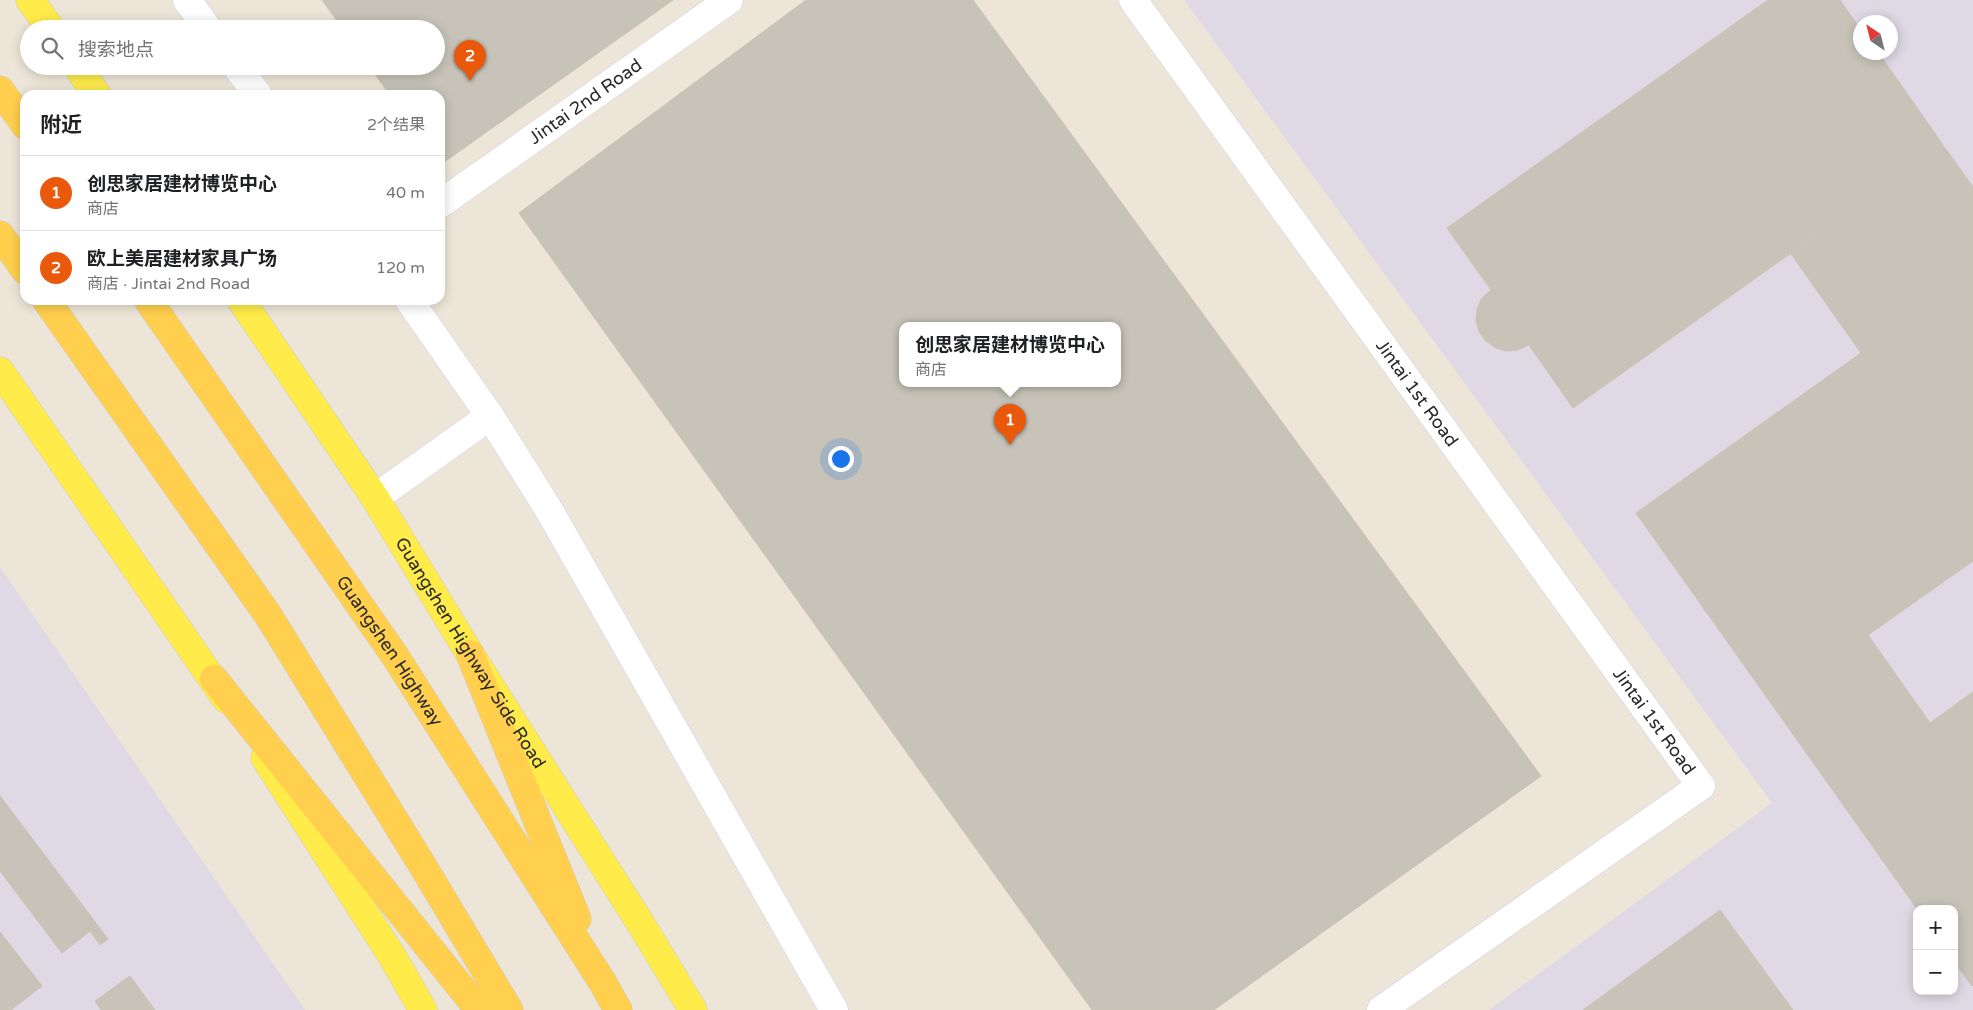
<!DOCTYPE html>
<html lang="zh">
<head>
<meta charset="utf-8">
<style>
	:root { --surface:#fff; --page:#f2f2f2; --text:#202124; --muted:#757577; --line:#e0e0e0; --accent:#ea580c }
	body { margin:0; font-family:"Varela Round","Noto Sans SC",sans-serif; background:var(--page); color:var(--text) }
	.controls { position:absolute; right:15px; bottom:15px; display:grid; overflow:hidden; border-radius:10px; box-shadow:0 2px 12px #0003 }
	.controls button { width:45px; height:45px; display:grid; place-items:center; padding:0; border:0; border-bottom:1px solid var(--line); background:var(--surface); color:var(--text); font:25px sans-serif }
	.compass { position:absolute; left:1853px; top:15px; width:45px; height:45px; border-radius:50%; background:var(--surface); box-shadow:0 2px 12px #0003; rotate:325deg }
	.you { position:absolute; left:840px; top:458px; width:18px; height:18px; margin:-12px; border:4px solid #fff; border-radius:50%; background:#1a73e8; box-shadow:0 0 0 8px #1a73e833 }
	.badge { display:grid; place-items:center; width:32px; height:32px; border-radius:50%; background:var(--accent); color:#fff; font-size:16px; font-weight:700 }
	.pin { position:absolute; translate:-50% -41px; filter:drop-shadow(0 1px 2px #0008) }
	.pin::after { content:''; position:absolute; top:26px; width:18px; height:15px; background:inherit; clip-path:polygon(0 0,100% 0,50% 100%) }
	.popup { position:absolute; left:899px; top:322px; width:222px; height:65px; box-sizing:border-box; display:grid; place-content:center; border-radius:10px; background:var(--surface); filter:drop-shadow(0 1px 4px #0005); font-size:16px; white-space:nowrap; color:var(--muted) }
	.popup b { font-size:19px; color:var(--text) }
	.popup::after { content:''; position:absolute; left:50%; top:100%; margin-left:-10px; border:10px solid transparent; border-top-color:var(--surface) }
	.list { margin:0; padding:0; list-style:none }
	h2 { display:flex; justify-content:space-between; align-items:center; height:65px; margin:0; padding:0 20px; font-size:21px }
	h2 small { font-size:16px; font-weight:400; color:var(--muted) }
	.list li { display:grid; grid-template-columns:32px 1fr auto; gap:15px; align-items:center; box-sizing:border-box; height:75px; padding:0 20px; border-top:1px solid var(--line) }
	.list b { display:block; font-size:19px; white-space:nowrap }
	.list p { margin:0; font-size:16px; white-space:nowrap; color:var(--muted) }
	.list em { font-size:16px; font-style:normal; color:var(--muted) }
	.icon { flex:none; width:28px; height:28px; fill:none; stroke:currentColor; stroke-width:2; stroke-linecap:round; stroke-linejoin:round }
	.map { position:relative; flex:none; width:1973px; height:1010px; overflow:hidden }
	.search { position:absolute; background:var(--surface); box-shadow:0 2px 12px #0003; left:20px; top:20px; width:425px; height:55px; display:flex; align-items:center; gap:12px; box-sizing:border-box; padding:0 18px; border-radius:28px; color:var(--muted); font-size:19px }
	.panel { position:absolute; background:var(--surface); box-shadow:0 2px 12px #0003; left:20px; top:90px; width:425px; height:215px; border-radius:15px }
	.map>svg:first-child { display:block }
</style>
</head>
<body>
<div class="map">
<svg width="1973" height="1010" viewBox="0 0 1973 1010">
	<rect width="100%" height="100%" fill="#ede6d8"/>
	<g fill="#ded9e4" fill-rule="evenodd">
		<path d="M 1184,0 L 1973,0 L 1973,1010 L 1489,1010 L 1772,803 ZM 1860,22 L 1890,22 L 1890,52 L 1860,52 ZM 1917,909 L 1954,909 L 1954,991 L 1917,991 Z"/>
		<path d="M 0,567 L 305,1010 L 0,1010 Z"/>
	</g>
	<g fill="#c7c3b8" stroke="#c8c3b1" fill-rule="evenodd">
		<path d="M 322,0 L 673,0 L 440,165 L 440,95 L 390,95 L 369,66 L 436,66 L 436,29 L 343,29 Z"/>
		<path d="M 806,0 L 973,0 L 1541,776 L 1214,1010 L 1092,1010 L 519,213 ZM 902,326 L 1118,326 L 1118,384 L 902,384 Z"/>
		<path d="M 1768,0 L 1840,0 L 1860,29 L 1860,52 L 1878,52 L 1943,145 L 1573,408 L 1529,345 L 1518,350 L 1507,351 L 1496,348 L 1486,341 L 1479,332 L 1476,320 L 1477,309 L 1482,298 L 1491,290 L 1447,228 Z"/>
		<path d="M 1943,145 L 1973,187 L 1973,561 L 1868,635 L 1930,723 L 1973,692 L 1973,985 L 1972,986 L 1954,961 L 1954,909 L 1917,909 L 1636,513 L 1861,353 L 1791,254 Z"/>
		<path d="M 0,796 L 108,939 L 100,945 L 90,931 L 62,953 L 0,871 Z"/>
		<path d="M 1720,910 L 1793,1010 L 1583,1010 Z"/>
		<path d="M 0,932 L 42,986 L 11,1010 L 0,1010 Z"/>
		<path d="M 130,976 L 155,1010 L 101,1010 L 95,1001 Z"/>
	</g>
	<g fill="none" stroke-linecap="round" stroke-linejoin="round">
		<defs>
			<g id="minor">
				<path d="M 187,0 L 208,29"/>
				<path id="s1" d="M 1133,0 L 1701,786 L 1381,1010"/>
				<path d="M 236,66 L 258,95"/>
				<path id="s2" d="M 440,204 L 729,0"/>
				<path d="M 409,300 L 490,416 L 549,510 L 834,1010"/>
				<path d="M 375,498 L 490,416"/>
			</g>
			<g id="primary">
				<path d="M 30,0 L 51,29"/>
				<path d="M 77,66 L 97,95"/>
				<path id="s3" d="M 241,300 L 375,498 L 470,654 L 644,929 L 693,1010"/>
				<path d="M 0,371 L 226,699"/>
				<path d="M 265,758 L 392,956 L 423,1010"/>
			</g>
			<g id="trunk">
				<path d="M 0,90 L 25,125"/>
				<path d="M 0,235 L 25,270"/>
				<path d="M 46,300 L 268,615 L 421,863 L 509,1010"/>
				<path id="s4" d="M 148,300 L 395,656 L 603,983 L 618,1010"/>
				<path d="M 470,654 L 577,919"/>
				<path d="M 214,679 L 479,1010"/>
			</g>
		</defs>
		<use href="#minor" stroke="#cdcee3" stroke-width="29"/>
		<use href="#primary" stroke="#cbcbcb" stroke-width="29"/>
		<use href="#trunk" stroke="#cbcbcb" stroke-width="29"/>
		<use href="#minor" stroke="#fff" stroke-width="28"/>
		<use href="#primary" stroke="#ffec4a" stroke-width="28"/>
		<use href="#trunk" stroke="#ffcf4d" stroke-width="28"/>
	</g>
	<g text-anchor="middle" stroke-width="4" stroke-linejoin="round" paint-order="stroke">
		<g font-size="18" fill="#282828" stroke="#fff">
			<text dy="6" stroke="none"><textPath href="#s2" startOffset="178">Jintai 2nd Road</textPath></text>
			<text dy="6" stroke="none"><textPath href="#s1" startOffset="485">Jintai 1st Road</textPath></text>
			<text dy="6" stroke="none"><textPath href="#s4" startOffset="426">Guangshen Highway</textPath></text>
			<text dy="6" stroke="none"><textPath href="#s3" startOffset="421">Guangshen Highway Side Road</textPath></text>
			<text dy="6" stroke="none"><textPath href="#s1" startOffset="890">Jintai 1st Road</textPath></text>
		</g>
	</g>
</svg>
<div class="controls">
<button>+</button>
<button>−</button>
</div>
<svg class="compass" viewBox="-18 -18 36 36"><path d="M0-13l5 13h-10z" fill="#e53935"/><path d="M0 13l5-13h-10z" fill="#757577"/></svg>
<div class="you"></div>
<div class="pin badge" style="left:1010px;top:445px">1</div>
<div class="popup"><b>创思家居建材博览中心</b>商店</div>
<div class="pin badge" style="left:470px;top:81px">2</div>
<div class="search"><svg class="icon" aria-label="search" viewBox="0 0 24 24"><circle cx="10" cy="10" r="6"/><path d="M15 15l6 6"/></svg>搜索地点</div>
<section class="panel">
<h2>附近<small>2个结果</small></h2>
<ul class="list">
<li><span class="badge">1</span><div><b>创思家居建材博览中心</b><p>商店</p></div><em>40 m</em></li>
<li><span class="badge">2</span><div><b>欧上美居建材家具广场</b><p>商店 · Jintai 2nd Road</p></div><em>120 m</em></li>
</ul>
</section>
</div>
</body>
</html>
